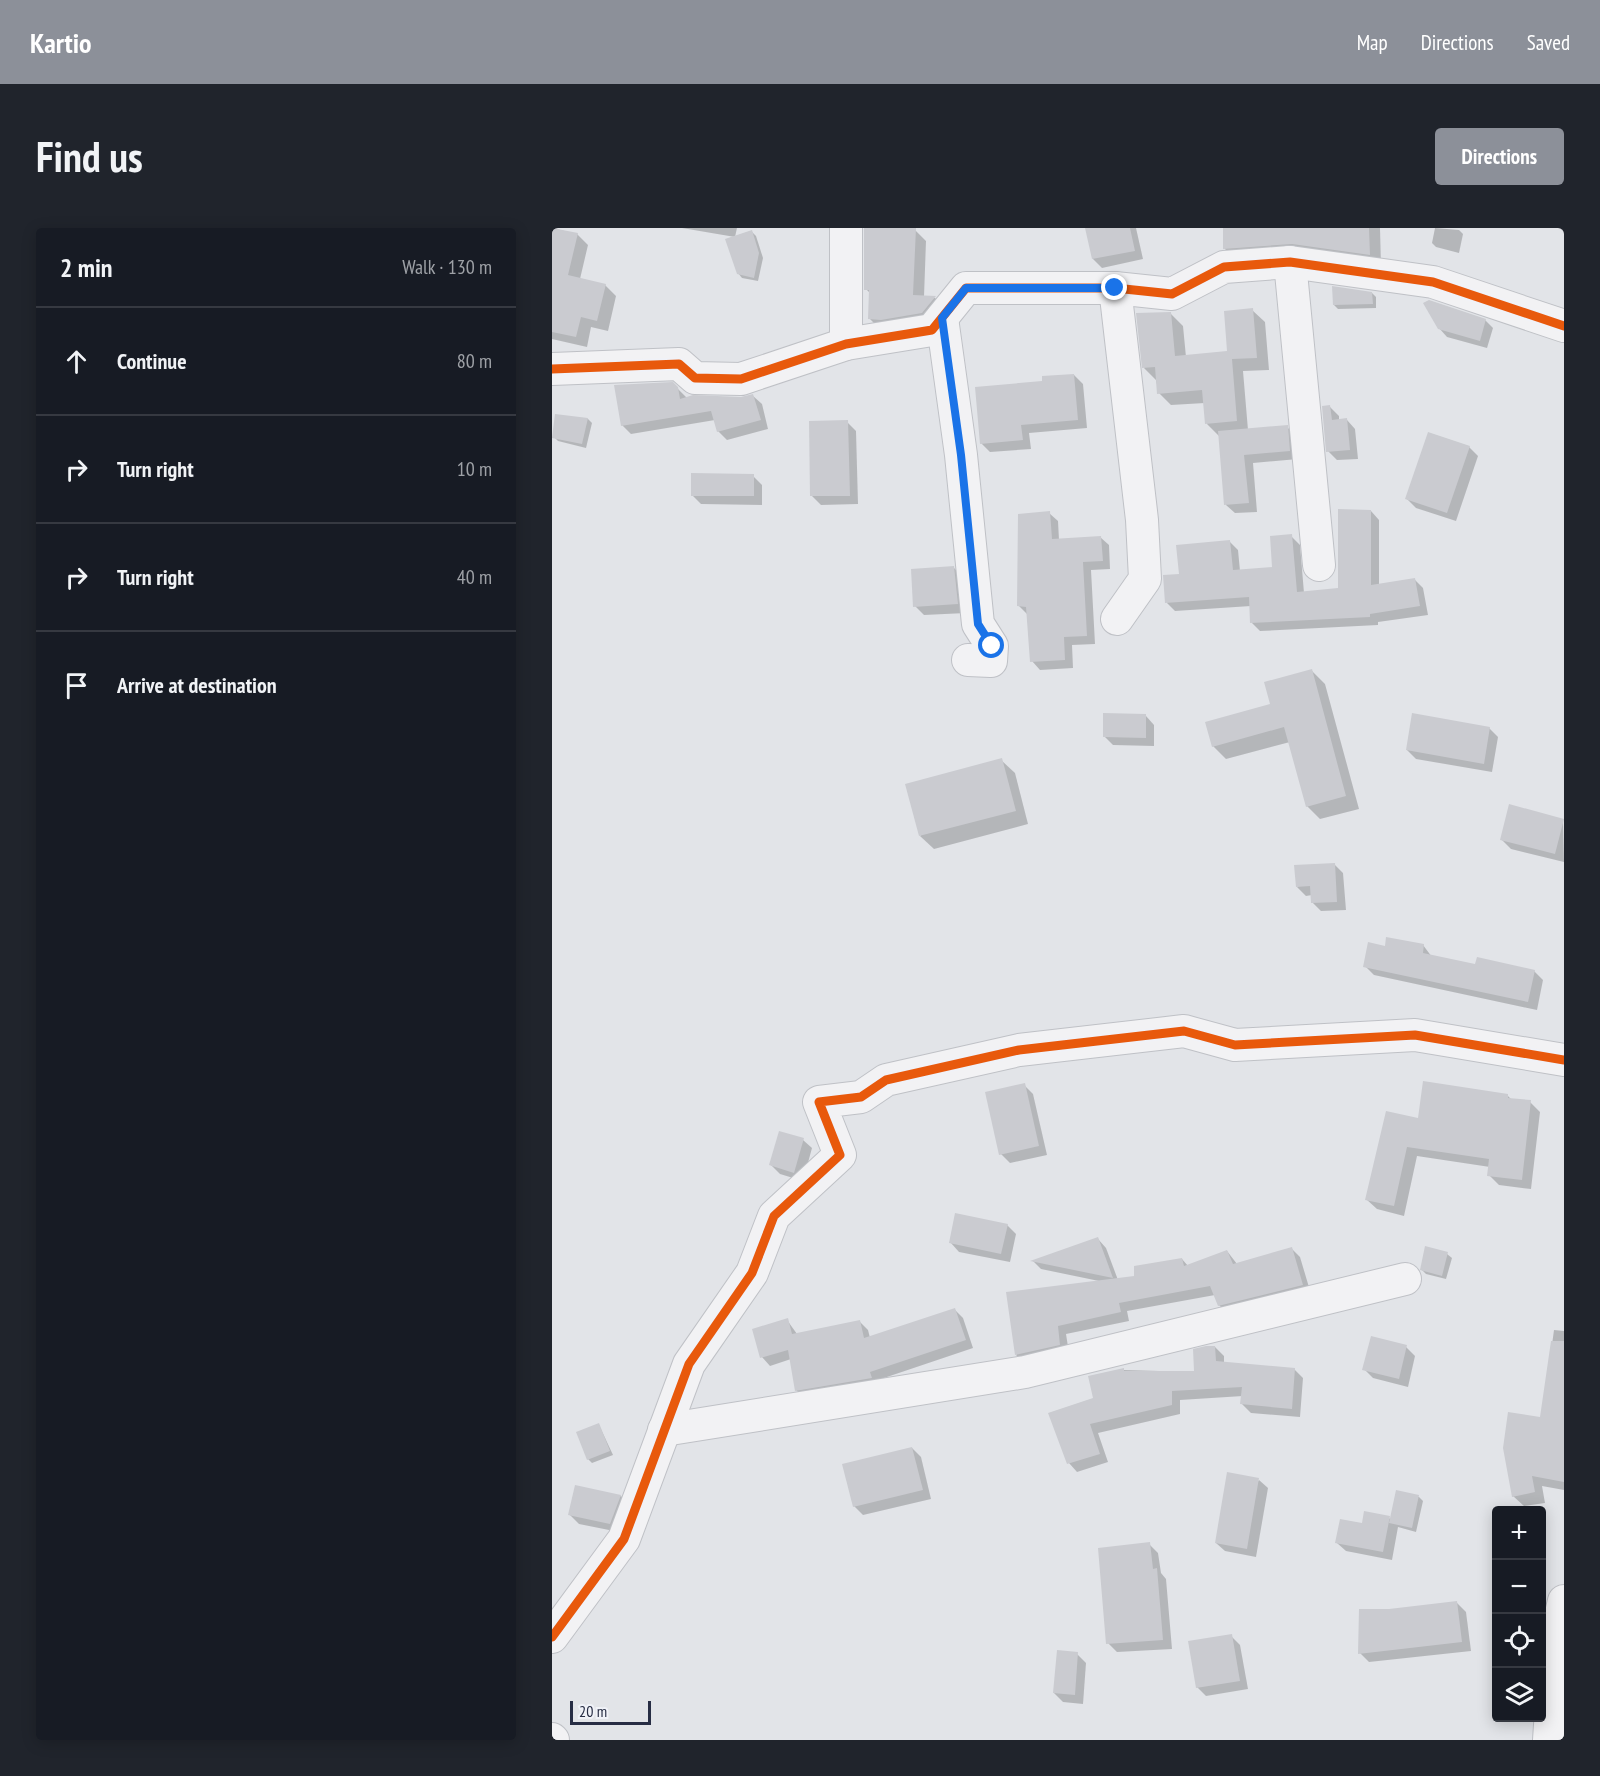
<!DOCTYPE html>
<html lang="en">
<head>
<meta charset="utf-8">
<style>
	:root { --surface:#171b24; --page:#20242c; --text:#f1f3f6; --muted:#9ea1a6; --line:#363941; --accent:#8c9099 }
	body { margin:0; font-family:"PT Sans Narrow",sans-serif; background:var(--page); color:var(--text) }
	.controls { position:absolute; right:18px; bottom:18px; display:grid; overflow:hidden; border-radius:6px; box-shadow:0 3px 15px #0003 }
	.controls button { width:54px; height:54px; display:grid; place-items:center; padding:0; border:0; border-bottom:2px solid var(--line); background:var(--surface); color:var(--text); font:30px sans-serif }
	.scale { position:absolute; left:18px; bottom:15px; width:81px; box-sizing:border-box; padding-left:6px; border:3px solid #272d44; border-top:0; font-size:16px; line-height:21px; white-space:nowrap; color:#272d44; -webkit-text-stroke:4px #f0f2f8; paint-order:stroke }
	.stop { position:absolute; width:18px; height:18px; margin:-14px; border:4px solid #1a73e8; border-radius:50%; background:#fff }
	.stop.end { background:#1a73e8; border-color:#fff; box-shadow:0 2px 6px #0008 }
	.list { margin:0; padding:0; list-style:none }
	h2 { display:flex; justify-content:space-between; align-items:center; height:78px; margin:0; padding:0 24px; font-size:26px }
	h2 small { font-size:20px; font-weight:400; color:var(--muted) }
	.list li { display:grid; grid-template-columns:39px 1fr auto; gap:18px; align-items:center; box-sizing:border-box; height:108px; padding:0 24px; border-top:2px solid var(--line) }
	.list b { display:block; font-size:22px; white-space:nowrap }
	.list em { font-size:20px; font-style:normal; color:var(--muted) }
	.icon { flex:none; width:33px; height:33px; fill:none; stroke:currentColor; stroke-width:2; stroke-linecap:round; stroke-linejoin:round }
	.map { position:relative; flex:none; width:1012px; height:1512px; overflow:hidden; border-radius:6px }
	header { display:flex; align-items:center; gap:36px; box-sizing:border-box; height:84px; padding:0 30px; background:var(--accent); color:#fff }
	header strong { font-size:28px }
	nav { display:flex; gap:33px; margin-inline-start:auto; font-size:21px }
	.intro { display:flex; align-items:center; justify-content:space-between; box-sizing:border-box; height:144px; padding:0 36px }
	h1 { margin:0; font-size:42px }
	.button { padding:15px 27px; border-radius:6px; background:var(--accent); color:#fff; font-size:21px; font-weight:700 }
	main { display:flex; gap:36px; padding:0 36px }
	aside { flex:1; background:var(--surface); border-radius:6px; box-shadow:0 3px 15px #0003 }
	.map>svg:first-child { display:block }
</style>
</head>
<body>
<header>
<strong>Kartio</strong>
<nav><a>Map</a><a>Directions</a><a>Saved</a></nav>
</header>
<div class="intro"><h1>Find us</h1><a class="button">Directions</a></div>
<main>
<aside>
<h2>2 min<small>Walk · 130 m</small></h2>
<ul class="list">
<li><svg class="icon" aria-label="ahead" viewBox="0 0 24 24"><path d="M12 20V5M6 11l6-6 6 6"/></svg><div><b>Continue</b></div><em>80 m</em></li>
<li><svg class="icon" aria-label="right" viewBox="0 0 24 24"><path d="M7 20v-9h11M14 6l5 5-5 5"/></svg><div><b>Turn right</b></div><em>10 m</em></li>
<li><svg class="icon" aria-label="right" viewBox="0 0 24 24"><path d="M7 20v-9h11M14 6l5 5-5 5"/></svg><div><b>Turn right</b></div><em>40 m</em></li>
<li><svg class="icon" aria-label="arrive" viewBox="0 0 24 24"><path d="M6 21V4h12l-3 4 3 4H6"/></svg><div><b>Arrive at destination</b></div></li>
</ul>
</aside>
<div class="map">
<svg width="1012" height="1512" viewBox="0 0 1012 1512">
	<rect width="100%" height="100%" fill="#e2e4e8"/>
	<g fill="#0003">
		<path d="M 0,0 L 25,6 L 36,17 L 28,51 L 53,57 L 64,68 L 56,103 L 39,99 L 35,119 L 0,111 Z"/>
		<path d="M 130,0 L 185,0 L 183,9 Z"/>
		<path d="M 314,0 L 363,2 L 374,13 L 372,69 L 383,70 L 394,81 L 329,102 L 318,91 L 319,66 L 314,61 Z"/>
		<path d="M 535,0 L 584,0 L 591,31 L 550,40 L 541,31 Z"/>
		<path d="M 672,0 L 828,0 L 829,38 L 684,32 L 672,20 Z"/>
		<path d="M 883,0 L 907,2 L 911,6 L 907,25 L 884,19 L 880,15 Z"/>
		<path d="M 200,4 L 204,8 L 211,30 L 206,53 L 190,50 L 186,45 Z"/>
		<path d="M 820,65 L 824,69 L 824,80 L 786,81 L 782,77 Z"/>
		<path d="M 700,82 L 713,94 L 717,142 L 691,143 L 696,202 L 735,199 L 744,208 L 746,231 L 701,235 L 705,284 L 683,285 L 674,277 L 668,209 L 655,196 L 653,175 L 619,177 L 607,165 L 604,152 L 592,140 L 618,85 L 631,98 L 634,129 L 677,125 Z"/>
		<path d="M 933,92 L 941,100 L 935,120 L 895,109 L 887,100 Z"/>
		<path d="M 522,147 L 531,156 L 535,200 L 477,205 L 479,221 L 438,224 L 429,215 L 492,155 Z"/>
		<path d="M 125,160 L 135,170 L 189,170 L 201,168 L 210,176 L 216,201 L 175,212 L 166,203 L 163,192 L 79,206 L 70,197 Z"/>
		<path d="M 778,179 L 787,188 L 787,192 L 795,192 L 803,201 L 806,231 L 785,232 L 776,223 Z"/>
		<path d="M 4,188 L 36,191 L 40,195 L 34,220 L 6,213 L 2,209 Z"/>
		<path d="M 295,194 L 304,203 L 306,276 L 269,277 L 260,268 Z"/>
		<path d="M 917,219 L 926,228 L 904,293 L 864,280 L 855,271 Z"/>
		<path d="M 201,248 L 210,257 L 210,277 L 149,276 L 140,267 Z"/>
		<path d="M 819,283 L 827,292 L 827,357 L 863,352 L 871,360 L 876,387 L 826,394 L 826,397 L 708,403 L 700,395 L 699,378 L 623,383 L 615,375 L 628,348 L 677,313 L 686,322 L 688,343 L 722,340 L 739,308 L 748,317 L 752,365 L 787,362 Z"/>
		<path d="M 497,285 L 506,293 L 507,312 L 548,309 L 557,317 L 558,341 L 539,342 L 543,416 L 520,417 L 521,440 L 488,442 L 480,433 L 475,386 L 467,378 Z"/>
		<path d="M 401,339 L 410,348 L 414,385 L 372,387 L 363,378 Z"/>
		<path d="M 760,443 L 773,456 L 807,581 L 768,591 L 755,578 L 738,514 L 674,531 L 661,518 L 720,477 Z"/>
		<path d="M 594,488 L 602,497 L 602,518 L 561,517 L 552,508 Z"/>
		<path d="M 937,500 L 946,509 L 940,544 L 864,531 L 855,522 Z"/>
		<path d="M 449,532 L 463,545 L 476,596 L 382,621 L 368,608 Z"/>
		<path d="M 1011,592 L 1012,634 L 959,621 L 950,612 Z"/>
		<path d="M 782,636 L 791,645 L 794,682 L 769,683 L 760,674 L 760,667 L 754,668 L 745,659 Z"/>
		<path d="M 871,717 L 880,729 L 924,738 L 982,743 L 991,752 L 985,782 L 822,747 L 813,738 Z"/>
		<path d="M 472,857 L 481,866 L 495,927 L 458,935 L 449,926 Z"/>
		<path d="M 955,867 L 960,872 L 978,874 L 988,884 L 979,961 L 947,957 L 937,947 L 938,939 L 865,928 L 852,988 L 825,981 L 814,971 L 868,891 Z"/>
		<path d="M 251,912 L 260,920 L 251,953 L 228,946 L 219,937 Z"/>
		<path d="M 455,997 L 464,1006 L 458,1034 L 407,1024 L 399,1015 Z"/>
		<path d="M 546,1011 L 554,1020 L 566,1052 L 584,1050 L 630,1031 L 636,1038 L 675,1023 L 685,1036 L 739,1020 L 748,1029 L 759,1066 L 676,1086 L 667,1077 L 663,1067 L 575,1083 L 577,1093 L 514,1106 L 517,1125 L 473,1136 L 464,1127 L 547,1053 L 489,1041 L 481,1033 Z"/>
		<path d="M 895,1026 L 900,1030 L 894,1051 L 874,1046 L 870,1042 Z"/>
		<path d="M 403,1082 L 411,1090 L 421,1120 L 326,1152 L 253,1170 L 244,1162 L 239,1131 L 218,1138 L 210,1129 L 235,1092 L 245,1106 L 308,1094 L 316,1102 L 318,1110 Z"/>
		<path d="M 1002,1102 L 1012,1103 L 1012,1262 L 990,1258 L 993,1275 L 972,1278 L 961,1268 L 990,1190 Z"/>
		<path d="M 663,1119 L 672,1128 L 672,1135 L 742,1141 L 751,1150 L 748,1189 L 699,1185 L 690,1176 L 691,1168 L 628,1172 L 628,1186 L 546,1205 L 556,1234 L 525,1244 L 517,1235 L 543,1171 L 571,1142 L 644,1144 Z"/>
		<path d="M 854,1119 L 863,1128 L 856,1159 L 821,1150 L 812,1141 Z"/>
		<path d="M 47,1197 L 61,1227 L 40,1235 L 36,1231 Z"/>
		<path d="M 360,1220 L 369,1229 L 379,1271 L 311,1287 L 302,1278 Z"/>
		<path d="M 707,1252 L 716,1260 L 704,1329 L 673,1323 L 664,1315 Z"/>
		<path d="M 846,1264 L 867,1269 L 871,1273 L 864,1304 L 846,1299 L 840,1332 L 794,1323 L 785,1315 L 811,1297 L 837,1290 L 839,1292 Z"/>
		<path d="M 69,1268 L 77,1277 L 67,1304 L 27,1296 L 18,1287 Z"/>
		<path d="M 597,1316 L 606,1325 L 609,1345 L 614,1351 L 620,1421 L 565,1424 L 556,1415 Z"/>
		<path d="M 905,1375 L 914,1384 L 919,1423 L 817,1434 L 808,1425 Z"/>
		<path d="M 679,1408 L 688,1417 L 696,1461 L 654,1468 L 645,1459 Z"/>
		<path d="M 525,1426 L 534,1435 L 531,1476 L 511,1474 L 502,1465 Z"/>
	</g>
	<g fill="#cacbd0">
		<path d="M 0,0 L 26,5 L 16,47 L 54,56 L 45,93 L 29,89 L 24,109 L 0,104 Z"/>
		<path d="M 312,0 L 364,0 L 361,67 L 384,68 L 370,85 L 329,92 L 316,91 L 317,62 L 312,62 Z"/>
		<path d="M 533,0 L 578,0 L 583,23 L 540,31 Z"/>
		<path d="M 671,0 L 817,0 L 818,27 L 740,16 L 671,21 Z"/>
		<path d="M 200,2 L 207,25 L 202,50 L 185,46 L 173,11 Z"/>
		<path d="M 780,58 L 820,64 L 821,76 L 781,77 Z"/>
		<path d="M 877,72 L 934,91 L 928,113 L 886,101 L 871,75 Z"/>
		<path d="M 701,80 L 705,130 L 680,131 L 685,193 L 653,196 L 650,162 L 605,166 L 603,139 L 590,140 L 584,85 L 619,84 L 623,128 L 675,123 L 672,83 Z"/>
		<path d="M 522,146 L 526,192 L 469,197 L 471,212 L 428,216 L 423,159 L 490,153 L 490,148 Z"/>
		<path d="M 121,154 L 126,159 L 128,171 L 141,167 L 189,169 L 201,166 L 209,192 L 165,204 L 159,183 L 69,198 L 62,157 Z"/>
		<path d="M 778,177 L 780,192 L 795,190 L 798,222 L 774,224 L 770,178 Z"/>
		<path d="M 3,186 L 36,190 L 30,216 L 0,210 Z"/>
		<path d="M 296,192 L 298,268 L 258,268 L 257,193 Z"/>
		<path d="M 736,197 L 738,223 L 692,227 L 697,275 L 672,277 L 666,203 Z"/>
		<path d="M 876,204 L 918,218 L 895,285 L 853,271 Z"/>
		<path d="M 139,245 L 202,246 L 202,268 L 139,268 Z"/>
		<path d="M 786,281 L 819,282 L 819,357 L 863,350 L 868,378 L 818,386 L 818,389 L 698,395 L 697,369 L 613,375 L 611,347 L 627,346 L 624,317 L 678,312 L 681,342 L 720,339 L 718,308 L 740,306 L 745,364 L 786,360 Z"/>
		<path d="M 498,283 L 500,311 L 549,308 L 551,333 L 531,334 L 535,408 L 512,409 L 513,432 L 478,434 L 474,379 L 465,378 L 466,286 Z"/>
		<path d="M 402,338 L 406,376 L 361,379 L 359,341 Z"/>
		<path d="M 760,441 L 794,568 L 754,579 L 732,499 L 660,519 L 653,494 L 718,476 L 712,454 Z"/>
		<path d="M 551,485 L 594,486 L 594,510 L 551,509 Z"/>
		<path d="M 860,485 L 938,499 L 932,536 L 854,522 Z"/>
		<path d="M 450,530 L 464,583 L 367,608 L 353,556 Z"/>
		<path d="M 957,576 L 1012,591 L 1003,626 L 948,612 Z"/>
		<path d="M 783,635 L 785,674 L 759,675 L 758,658 L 744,659 L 742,637 Z"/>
		<path d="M 834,709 L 872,716 L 871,725 L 923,736 L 925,729 L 983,742 L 976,774 L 811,739 L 816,714 L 833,718 Z"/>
		<path d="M 871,853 L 956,866 L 956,870 L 979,872 L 970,952 L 935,948 L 937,931 L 855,919 L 842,978 L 813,972 L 834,883 L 866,890 Z"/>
		<path d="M 473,855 L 487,918 L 447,927 L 433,864 Z"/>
		<path d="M 227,903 L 252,910 L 242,945 L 217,937 Z"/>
		<path d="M 403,985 L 456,996 L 449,1026 L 397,1015 Z"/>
		<path d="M 546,1009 L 561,1050 L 478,1033 Z"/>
		<path d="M 873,1018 L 896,1024 L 890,1048 L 868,1042 Z"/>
		<path d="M 740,1019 L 751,1057 L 666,1078 L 658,1058 L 567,1075 L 569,1084 L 506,1098 L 508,1117 L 463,1127 L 454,1064 L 582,1048 L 582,1038 L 630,1030 L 632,1038 L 675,1022 L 681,1036 Z"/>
		<path d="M 403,1080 L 414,1112 L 318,1144 L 320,1150 L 243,1163 L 236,1122 L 208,1130 L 200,1101 L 236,1090 L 240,1106 L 308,1092 L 312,1110 Z"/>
		<path d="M 819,1108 L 855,1117 L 847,1151 L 810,1142 Z"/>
		<path d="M 999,1113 L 1012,1113 L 1012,1254 L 980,1248 L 983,1264 L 960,1269 L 951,1220 L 956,1184 L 988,1189 Z"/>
		<path d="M 654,1118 L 663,1118 L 664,1133 L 743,1140 L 740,1181 L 688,1176 L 690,1159 L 620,1163 L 620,1177 L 538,1196 L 548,1226 L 515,1236 L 496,1185 L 541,1170 L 536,1148 L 572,1140 L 572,1143 L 642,1143 L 641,1121 Z"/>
		<path d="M 47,1195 L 58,1223 L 35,1232 L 24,1204 Z"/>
		<path d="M 360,1219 L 371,1262 L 301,1279 L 290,1236 Z"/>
		<path d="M 675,1244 L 707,1250 L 695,1321 L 663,1315 Z"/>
		<path d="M 23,1257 L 69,1267 L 58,1296 L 16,1287 Z"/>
		<path d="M 844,1262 L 867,1267 L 860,1300 L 837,1295 Z"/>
		<path d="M 812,1283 L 838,1288 L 831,1324 L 783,1315 L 788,1291 L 810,1295 Z"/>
		<path d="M 598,1314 L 601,1341 L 605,1340 L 611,1412 L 554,1416 L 546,1320 Z"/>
		<path d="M 905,1373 L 910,1414 L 806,1426 L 807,1381 L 837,1381 Z"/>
		<path d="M 680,1406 L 688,1453 L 644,1460 L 636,1413 Z"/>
		<path d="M 505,1422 L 526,1424 L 523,1467 L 501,1465 Z"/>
	</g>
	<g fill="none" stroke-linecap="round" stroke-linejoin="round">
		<defs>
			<g id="minor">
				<path d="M 294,0 L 294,116"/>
				<path d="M 738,34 L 767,337"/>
				<path d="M 563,60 L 590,292 L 593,351 L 565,391"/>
				<path d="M 390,90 L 409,227 L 426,396 L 440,418 L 439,433 L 416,432"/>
				<path d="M 0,141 L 127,136 L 143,150 L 189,151 L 294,116 L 380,102 L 414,60 L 563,60 L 620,66 L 672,39 L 738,34 L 881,54 L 1012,98"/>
				<path d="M 112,1202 L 473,1144 L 853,1051"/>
				<path d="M 0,1409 L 72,1311 L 137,1136 L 200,1045 L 222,988 L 288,927 L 267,874 L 309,869 L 334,852 L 467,822 L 632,803 L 683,817 L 863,807 L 1012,832"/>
				<path d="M 0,1511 L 1,1512"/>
				<path d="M 997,1512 L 1004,1406 L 1012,1373"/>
			</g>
		</defs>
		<use href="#minor" stroke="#bfc1c6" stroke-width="34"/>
		<use href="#minor" stroke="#f2f2f4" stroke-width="32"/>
		<defs>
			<g id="cycleway">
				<path d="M 0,141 L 127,136 L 143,150 L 189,151 L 294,116 L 380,102 L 414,60 L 563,60 L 620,66 L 672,39 L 738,34 L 881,54 L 1012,98"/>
				<path d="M 0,1409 L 72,1311 L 137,1136 L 200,1045 L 222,988 L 288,927 L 267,874 L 309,869 L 334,852 L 467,822 L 632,803 L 683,817 L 863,807 L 1012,832"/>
			</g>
		</defs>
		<use href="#cycleway" stroke="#f0f2f8" stroke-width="13"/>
		<use href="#cycleway" stroke="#e8590c" stroke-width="9"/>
	</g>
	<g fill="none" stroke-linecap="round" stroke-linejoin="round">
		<path stroke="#1a73e8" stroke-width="8" d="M 440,418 L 426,396 L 409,227 L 390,90 L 414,60 L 563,60"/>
	</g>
</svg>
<div class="controls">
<button>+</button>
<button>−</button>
<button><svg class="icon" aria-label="locate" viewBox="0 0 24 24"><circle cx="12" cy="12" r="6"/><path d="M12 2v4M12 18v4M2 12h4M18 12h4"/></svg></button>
<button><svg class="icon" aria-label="layers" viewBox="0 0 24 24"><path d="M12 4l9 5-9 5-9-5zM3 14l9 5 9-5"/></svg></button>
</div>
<div class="scale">20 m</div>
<div class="stop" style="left:440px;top:418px"></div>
<div class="stop end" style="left:563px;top:60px"></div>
</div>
</main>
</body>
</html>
